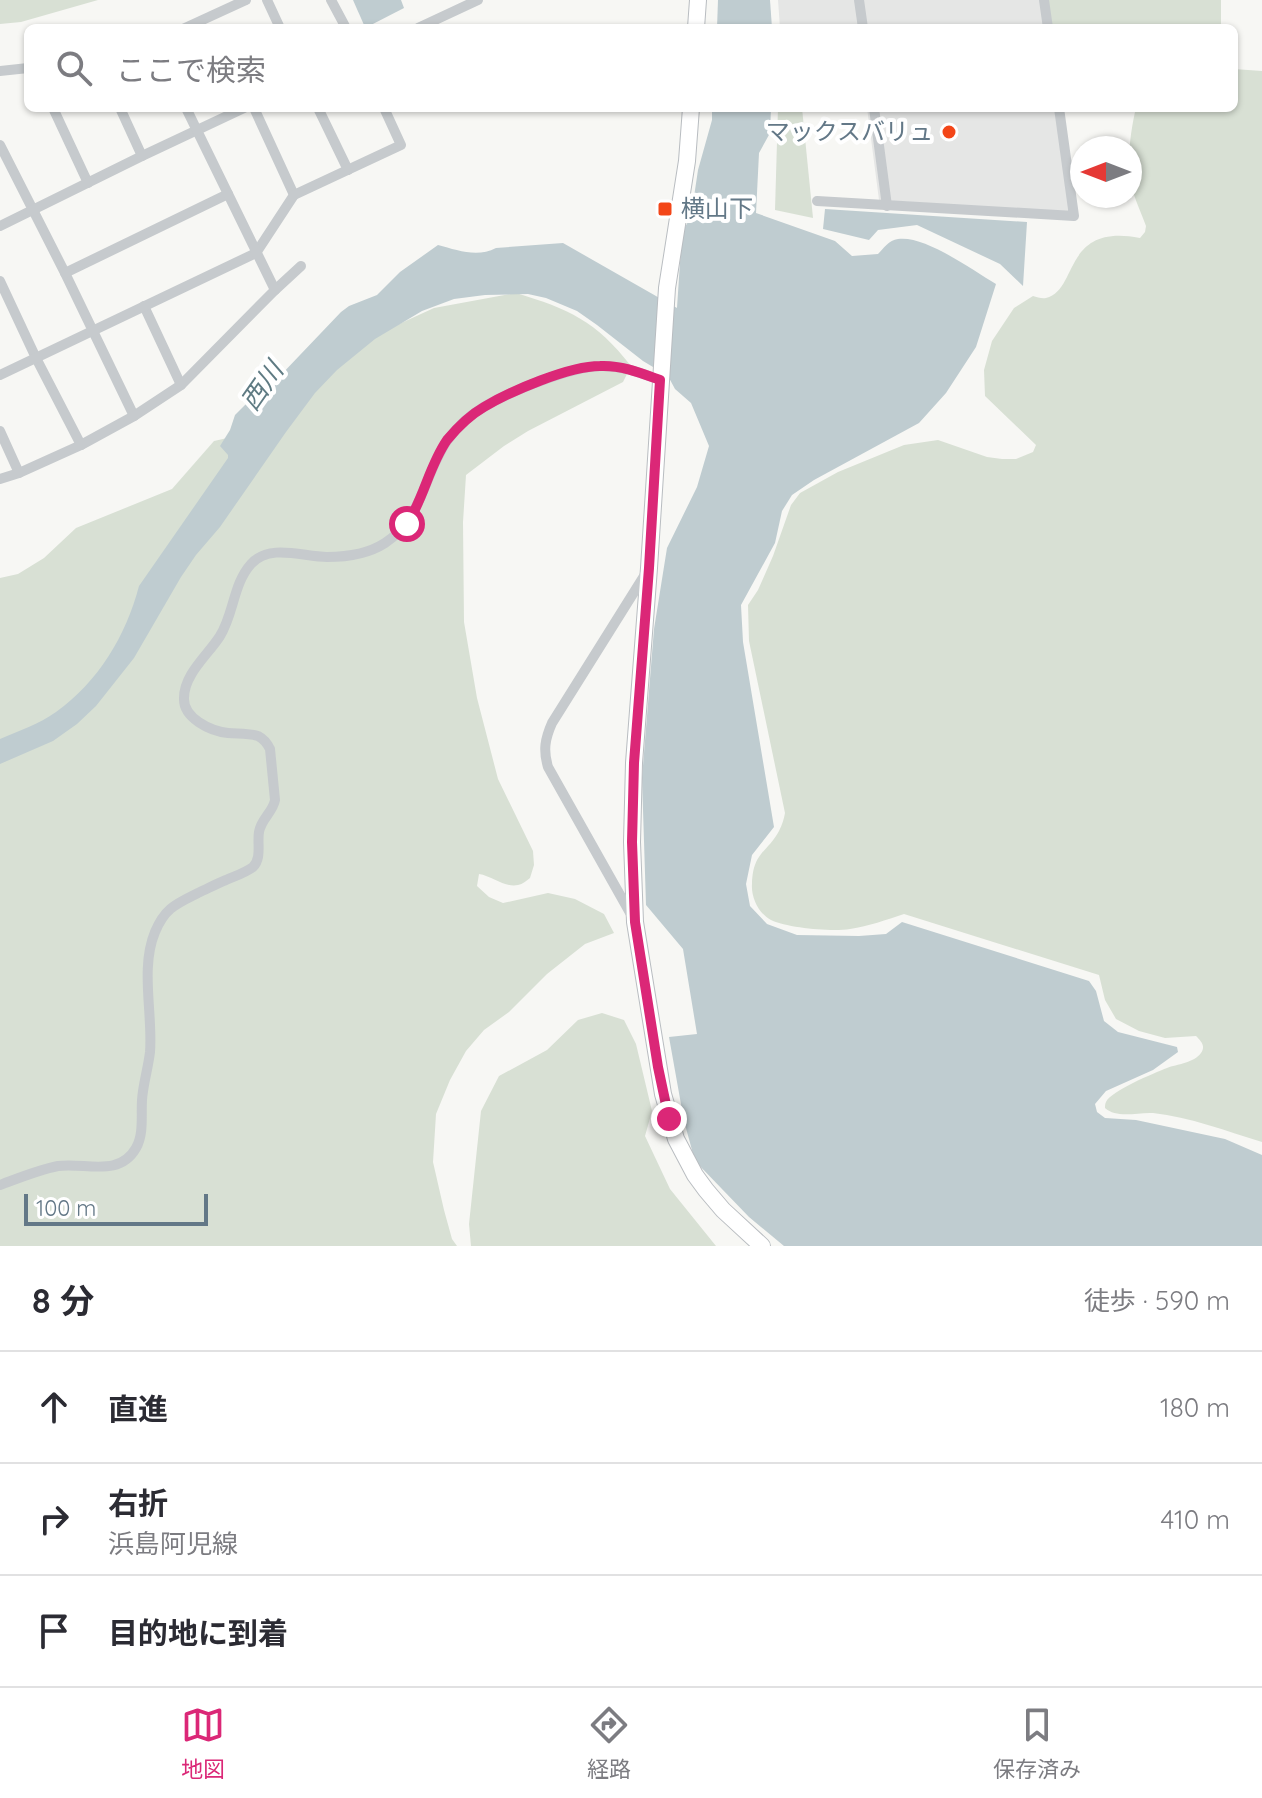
<!DOCTYPE html>
<html lang="ja">
<head>
<meta charset="utf-8">
<style>
	:root { --surface:#fff; --page:#f2f2f3; --text:#2b2b33; --muted:#7c7c81; --line:#e1e1e2; --accent:#db2777 }
	body { margin:0; font-family:Quicksand,"Noto Sans JP",sans-serif; background:var(--page); color:var(--text) }
	.compass { position:absolute; left:1070px; top:136px; width:72px; height:72px; border-radius:50%; background:var(--surface); box-shadow:0 2px 6px #0004; rotate:270deg }
	.scale { position:absolute; left:24px; bottom:20px; width:184px; box-sizing:border-box; padding-left:8px; border:4px solid #637887; border-top:0; font-size:22px; line-height:28px; white-space:nowrap; color:#637887; -webkit-text-stroke:6px #fff; paint-order:stroke }
	.stop { position:absolute; width:24px; height:24px; margin:-18px; border:6px solid #db2777; border-radius:50%; background:#fff }
	.stop.end { background:#db2777; border-color:#fff; box-shadow:0 2px 8px #0008 }
	.list { margin:0; padding:0; list-style:none }
	h2 { display:flex; justify-content:space-between; align-items:center; height:104px; margin:0; padding:0 32px; font-size:34px }
	h2 small { font-size:26px; font-weight:400; color:var(--muted) }
	.list li { display:grid; grid-template-columns:52px 1fr auto; gap:24px; align-items:center; box-sizing:border-box; height:112px; padding:0 32px; border-top:2px solid var(--line) }
	.list b { display:block; font-size:30px; white-space:nowrap }
	.list p { margin:0; font-size:26px; white-space:nowrap; color:var(--muted) }
	.list em { font-size:26px; font-style:normal; color:var(--muted) }
	.icon { flex:none; width:44px; height:44px; fill:none; stroke:currentColor; stroke-width:2; stroke-linecap:round; stroke-linejoin:round }
	.map { position:relative; flex:none; width:1262px; height:1246px; overflow:hidden }
	.search { position:absolute; background:var(--surface); box-shadow:0 2px 6px #0004; left:24px; right:24px; top:24px; height:88px; display:flex; align-items:center; gap:20px; box-sizing:border-box; padding:0 28px; border-radius:12px; color:var(--muted); font-size:30px }
	.sheet { height:440px; background:var(--surface) }
	nav { display:flex; justify-content:space-around; align-items:center; box-sizing:border-box; height:112px; border-top:2px solid var(--line); background:var(--surface); font-size:22px; color:var(--muted) }
	nav a { display:grid; justify-items:center; gap:4px }
	nav .on { color:var(--accent) }
	.map>svg:first-child { display:block }
</style>
</head>
<body>
<div class="map">
<svg width="1262" height="1246" viewBox="0 0 1262 1246">
	<rect width="100%" height="100%" fill="#f7f7f4"/>
	<g fill="#e5e6e5">
		<path d="M 778,0 L 1047,0 L 1050,28 L 780,28 Z"/>
		<path d="M 867,108 L 1060,108 L 1072,212 L 879,200 Z"/>
	</g>
	<g fill="#d8e0d4">
		<path d="M 0,0 L 98,0 L 21,22 L 0,24 Z"/>
		<path d="M 1047,0 L 1221,0 L 1221,28 L 1050,28 Z"/>
		<path d="M 1234,69 L 1262,71 L 1262,1142 C 1226,1131 1190,1117 1153,1113 C 1138,1112 1117,1119 1105,1108 C 1105,1106 1105,1104 1106,1102 C 1111,1091 1154,1073 1167,1068 C 1177,1064 1194,1063 1201,1053 C 1206,1046 1201,1041 1196,1036 L 1165,1038 L 1139,1031 L 1116,1019 L 1105,1000 L 1099,975 L 904,914 C 886,920 869,926 850,929 C 832,932 788,928 771,920 C 758,913 751,897 752,884 C 753,852 767,853 779,831 C 782,825 784,819 785,813 L 749,641 L 748,605 L 758,590 L 773,556 L 791,505 L 800,493 L 838,472 L 904,445 L 938,440 L 987,457 L 1002,459 L 1016,459 L 1033,452 L 1036,445 L 985,396 L 984,370 L 992,341 L 1014,308 L 1033,296 C 1037,297 1042,299 1046,298 C 1079,290 1062,223 1140,238 L 1145,232 L 1146,226 C 1141,212 1134,198 1131,184 C 1126,165 1131,127 1136,108 L 1234,108 Z"/>
		<path d="M 778,108 L 802,108 L 813,218 L 775,210 Z"/>
		<path d="M 516,293 C 569,309 596,321 631,366 L 623,382 L 528,431 L 504,446 L 466,475 L 463,522 L 464,622 L 477,698 L 498,779 L 533,851 L 534,865 L 530,878 C 526,881 523,884 518,885 C 505,888 492,876 479,874 L 477,886 L 489,897 L 503,903 L 548,893 L 575,899 L 604,914 L 614,933 L 585,944 L 547,974 L 509,1012 L 484,1030 L 466,1051 L 450,1080 L 436,1114 L 433,1162 L 444,1210 L 452,1239 L 457,1246 L 0,1246 L 0,578 L 18,574 L 44,558 L 76,528 L 172,489 L 214,441 L 290,424 L 326,375 L 375,335 L 434,308 Z"/>
		<path d="M 602,1013 L 624,1020 L 636,1044 L 652,1111 L 645,1136 L 670,1189 L 716,1246 L 471,1246 L 469,1224 L 481,1111 L 499,1076 L 547,1050 L 578,1020 Z"/>
	</g>
	<g fill="#bfccd0">
		<path d="M 353,0 L 401,0 L 404,8 L 369,26 L 364,25 Z"/>
		<path d="M 718,0 L 770,0 L 772,28 L 717,28 Z"/>
		<path d="M 712,108 L 771,108 L 770,133 L 759,153 L 756,213 L 835,241 L 852,256 L 878,254 C 883,249 889,240 898,239 C 925,235 972,270 996,284 L 976,347 L 946,393 L 919,423 L 814,480 L 792,495 L 782,511 L 775,543 L 741,605 L 743,642 L 774,827 L 752,855 L 746,884 L 750,906 L 767,924 L 797,935 L 859,936 L 886,934 L 902,922 L 1089,981 L 1096,991 L 1104,1021 L 1118,1032 L 1177,1047 L 1178,1052 L 1153,1070 L 1106,1091 L 1095,1104 L 1097,1112 L 1105,1118 L 1136,1120 L 1225,1139 L 1262,1155 L 1262,1246 L 784,1246 L 749,1217 L 695,1161 L 684,1121 L 669,1037 L 697,1034 L 683,949 L 646,905 L 642,778 L 654,629 L 667,548 L 697,487 L 709,446 L 691,403 L 675,389 L 668,376 L 643,361 L 597,325 L 577,311 L 546,298 L 528,294 L 485,295 L 454,299 L 422,311 L 375,339 L 337,370 L 315,393 L 286,432 L 220,527 L 196,555 L 181,577 L 134,658 L 96,706 L 77,724 L 53,741 L 0,764 L 0,739 C 19,731 39,724 56,712 C 98,682 126,636 139,586 L 228,458 L 228,455 L 220,446 L 230,430 L 235,415 L 262,388 L 279,377 L 341,312 L 349,306 L 377,295 L 400,272 L 438,245 C 457,250 477,258 496,248 L 563,243 L 677,308 L 682,232 L 691,217 L 698,170 L 712,120 Z"/>
		<path d="M 825,209 L 1027,222 L 1023,286 L 1000,264 L 917,225 L 878,230 L 869,240 L 823,229 Z"/>
	</g>
	<g fill="none" stroke-linecap="round" stroke-linejoin="round">
		<defs>
			<g id="primary">
				<path d="M 696,28 L 698,0"/>
				<path d="M 691,108 L 687,161 L 667,288 L 649,568 L 634,763 L 632,842 L 635,922 L 663,1094 L 676,1139 L 695,1175 L 706,1190 L 723,1210 L 762,1246"/>
			</g>
		</defs>
		<use href="#primary" stroke="#b9bdc1" stroke-width="18"/>
		<g stroke="#c6cacd" stroke-width="10">
			<path d="M 267,0 L 280,28"/>
			<path d="M 331,0 L 346,28"/>
			<path d="M 859,0 L 863,28"/>
			<path d="M 1044,0 L 1048,28"/>
			<path d="M 185,28 L 246,0"/>
			<path d="M 418,28 L 478,0"/>
			<path d="M 0,71 L 28,68"/>
			<path d="M 53,108 L 88,183"/>
			<path d="M 120,108 L 142,156"/>
			<path d="M 254,108 L 294,195"/>
			<path d="M 318,108 L 348,170"/>
			<path d="M 874,108 L 887,206"/>
			<path d="M 0,145 L 65,273 L 134,416"/>
			<path d="M 817,201 L 1074,216 L 1059,108"/>
			<path d="M 0,226 L 142,156 L 244,108"/>
			<path d="M 65,273 L 228,194"/>
			<path d="M 0,281 L 36,358 L 81,445"/>
			<path d="M 275,290 L 301,266"/>
			<path d="M 144,306 L 181,385"/>
			<path d="M 0,375 L 256,253 L 294,195 L 401,145 L 384,108"/>
			<path d="M 0,431 L 19,473"/>
			<path d="M 0,479 L 19,473 L 81,445 L 134,416 L 181,385 L 275,290 L 186,108"/>
			<path d="M 633,918 L 548,767 C 543,750 545,739 552,723 L 646,573"/>
			<path d="M 0,1185 C 19,1178 38,1170 58,1166 C 85,1162 119,1178 136,1148 C 144,1134 141,1116 142,1100 C 143,1084 148,1069 150,1052 C 153,1014 140,968 155,932 C 165,908 176,904 198,893 C 207,889 216,884 226,880 C 235,876 245,873 253,867 C 262,858 257,843 259,832 C 261,819 273,812 275,800 L 270,749 C 267,743 264,739 258,736 C 248,733 237,734 228,733 C 210,731 183,718 184,698 C 184,674 208,655 220,636 C 234,614 233,584 251,564 C 270,543 303,557 327,557 C 347,557 368,554 385,543 C 422,519 424,475 447,441 C 456,428 469,416 482,408 C 508,392 572,366 602,366 C 623,366 641,373 660,380"/>
		</g>
		<use href="#primary" stroke="#fff" stroke-width="16"/>
	</g>
	<g fill="none" stroke-linecap="round" stroke-linejoin="round">
		<path stroke="#db2777" stroke-width="10" d="M 407,524 C 424,498 429,466 447,440 C 457,428 470,415 484,407 C 511,391 569,366 600,366 C 622,365 641,373 660,380 L 649,568 L 634,763 L 632,842 L 635,922 L 658,1067 L 669,1119"/>
	</g>
	<g fill="#f34618" stroke="#fff" stroke-width="3">
		<circle cx="949" cy="132" r="8"/>
		<rect x="657" y="201" width="16" height="16" rx="4"/>
	</g>
	<g text-anchor="middle" stroke-width="8" stroke-linejoin="round" paint-order="stroke">
		<g font-size="24" fill="#637887" stroke="#fff" text-anchor="end">
			<text x="933" y="140">マックスバリュ</text>
			<text x="681" y="217" text-anchor="start">横山下</text>
		</g>
		<g font-size="26" font-style="italic" fill="#5f7b83" stroke="#fff">
			<text transform="translate(262 386) rotate(-55)" y="9">西川</text>
		</g>
	</g>
</svg>
<svg class="compass" viewBox="-18 -18 36 36"><path d="M0-13l5 13h-10z" fill="#e53935"/><path d="M0 13l5-13h-10z" fill="#7c7c81"/></svg>
<div class="scale">100 m</div>
<div class="stop" style="left:407px;top:524px"></div>
<div class="stop end" style="left:669px;top:1119px"></div>
<div class="search"><svg class="icon" aria-label="search" viewBox="0 0 24 24"><circle cx="10" cy="10" r="6"/><path d="M15 15l6 6"/></svg>ここで検索</div>
</div>
<section class="sheet">
<h2>8 分<small>徒歩 · 590 m</small></h2>
<ul class="list">
<li><svg class="icon" aria-label="ahead" viewBox="0 0 24 24"><path d="M12 20V5M6 11l6-6 6 6"/></svg><div><b>直進</b></div><em>180 m</em></li>
<li><svg class="icon" aria-label="right" viewBox="0 0 24 24"><path d="M7 20v-9h11M14 6l5 5-5 5"/></svg><div><b>右折</b><p>浜島阿児線</p></div><em>410 m</em></li>
<li><svg class="icon" aria-label="arrive" viewBox="0 0 24 24"><path d="M6 21V4h12l-3 4 3 4H6"/></svg><div><b>目的地に到着</b></div></li>
</ul>
</section>
<nav>
<a class="on"><svg class="icon" aria-label="map" viewBox="0 0 24 24"><path d="M3 6l6-2 6 2 6-2v14l-6 2-6-2-6 2zM9 4v14M15 6v14"/></svg>地図</a>
<a><svg class="icon" aria-label="directions" viewBox="0 0 24 24"><path d="M12 3l9 9-9 9-9-9zM9 14v-3h6M13 9l2 2-2 2"/></svg>経路</a>
<a><svg class="icon" aria-label="saved" viewBox="0 0 24 24"><path d="M7 4h10v16l-5-4-5 4z"/></svg>保存済み</a>
</nav>
</body>
</html>
